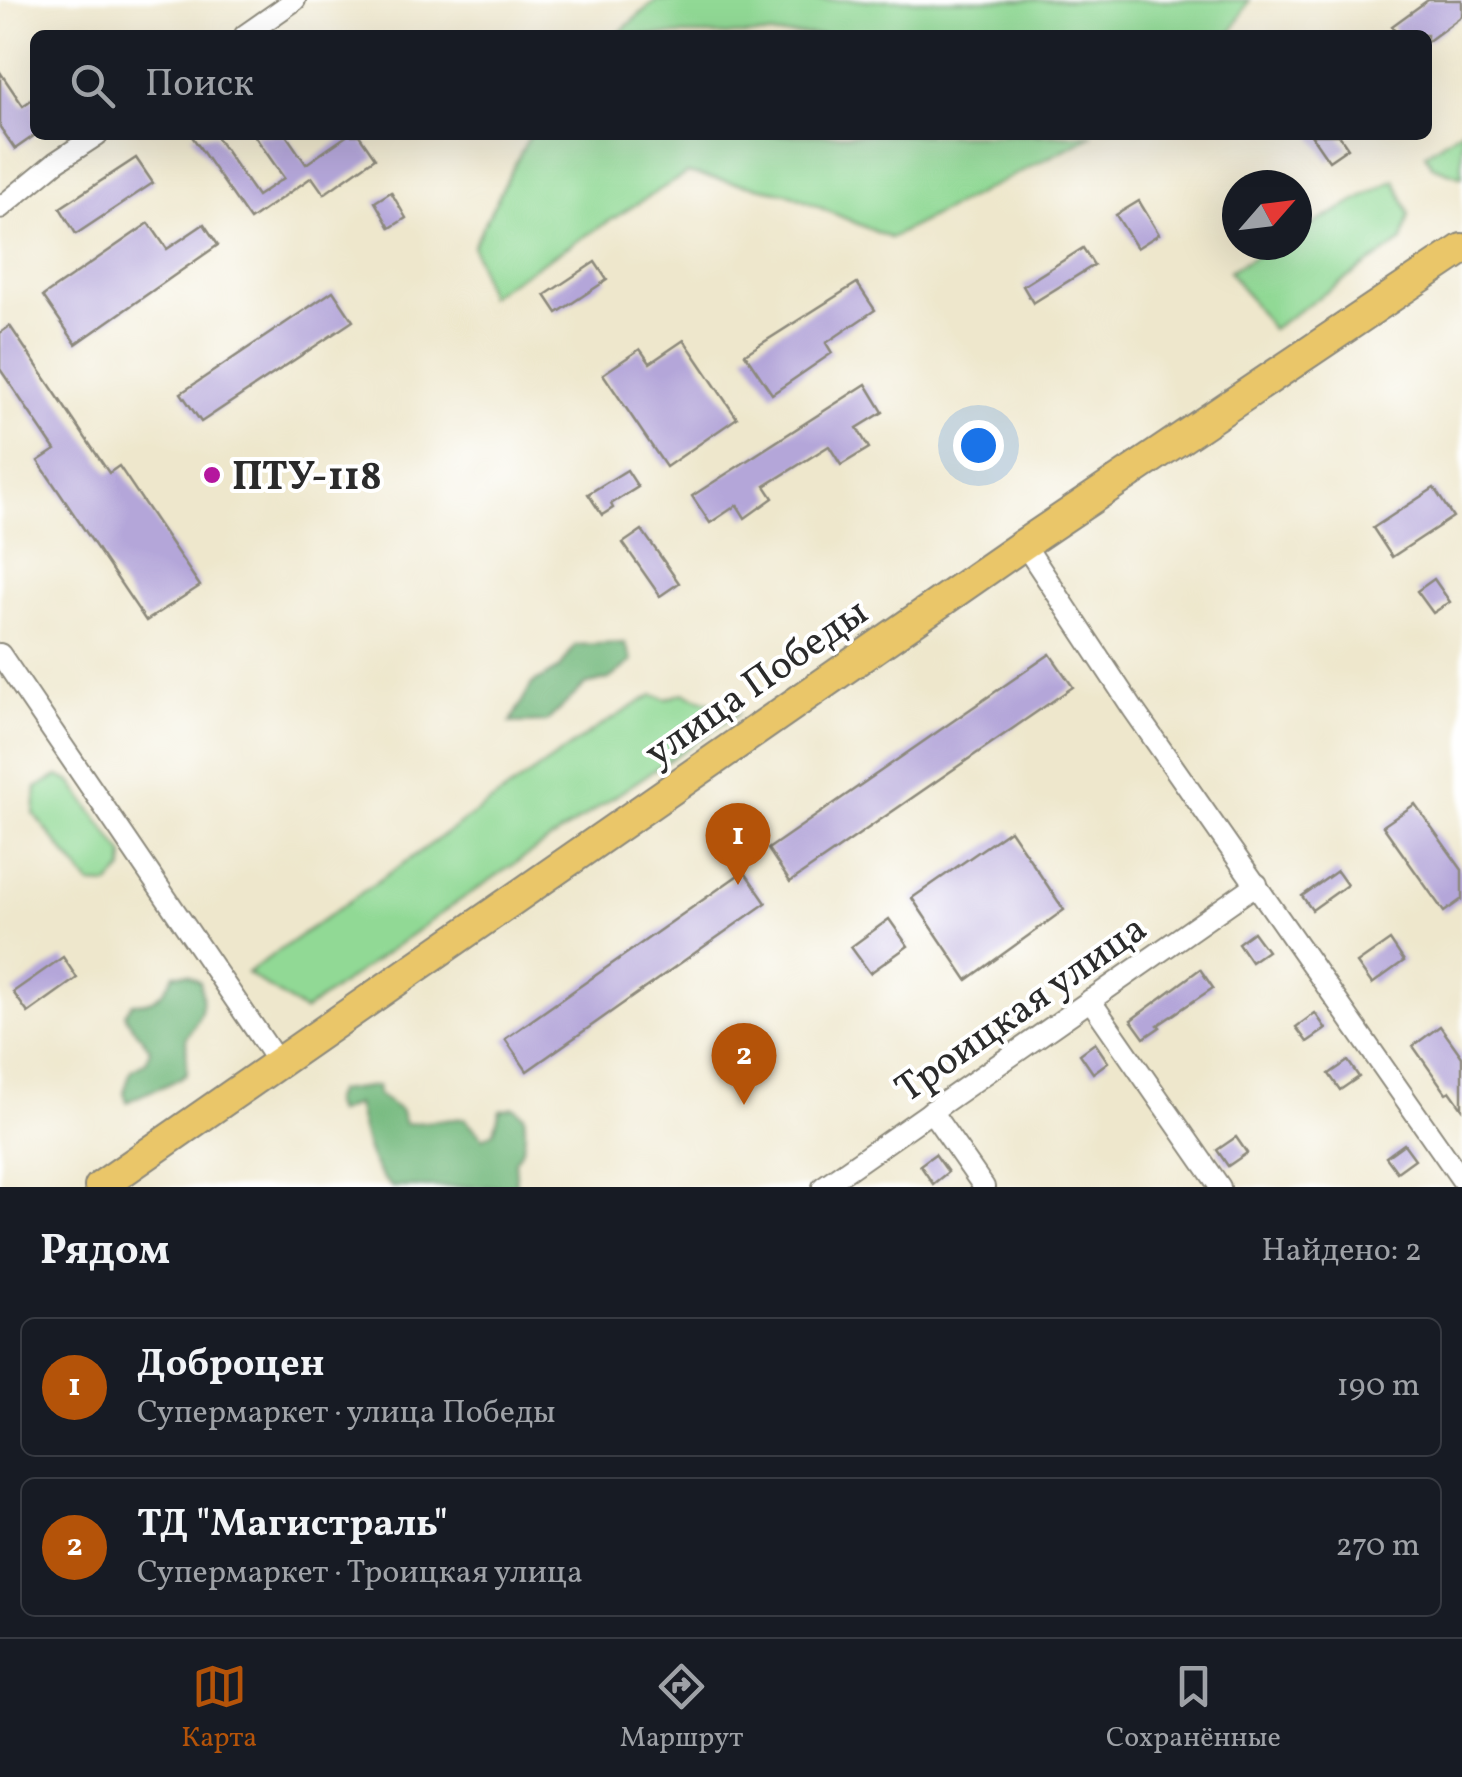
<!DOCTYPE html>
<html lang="ru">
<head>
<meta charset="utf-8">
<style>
	:root { --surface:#171b24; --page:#20242c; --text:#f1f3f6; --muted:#9ea1a6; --line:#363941; --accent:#b45309 }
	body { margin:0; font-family:Vollkorn,serif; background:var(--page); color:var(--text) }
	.compass { position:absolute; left:1222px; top:170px; width:90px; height:90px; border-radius:50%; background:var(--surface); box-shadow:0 10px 40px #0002; rotate:62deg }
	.you { position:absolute; left:978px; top:445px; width:35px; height:35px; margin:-25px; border:8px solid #fff; border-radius:50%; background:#1a73e8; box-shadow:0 0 0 15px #1a73e833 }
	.badge { display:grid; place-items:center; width:65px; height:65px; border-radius:50%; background:var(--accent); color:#fff; font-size:32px; font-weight:700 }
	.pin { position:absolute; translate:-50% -82px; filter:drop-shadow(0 2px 5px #0008) }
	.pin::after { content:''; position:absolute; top:52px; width:35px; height:30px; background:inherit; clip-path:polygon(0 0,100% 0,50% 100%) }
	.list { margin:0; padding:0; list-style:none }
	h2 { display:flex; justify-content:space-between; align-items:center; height:130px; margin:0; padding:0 40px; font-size:42px }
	h2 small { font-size:32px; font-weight:400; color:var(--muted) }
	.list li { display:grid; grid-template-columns:65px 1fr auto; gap:30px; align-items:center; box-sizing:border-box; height:140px; margin:0 20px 20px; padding:0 20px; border:2px solid var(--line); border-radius:15px }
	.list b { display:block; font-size:38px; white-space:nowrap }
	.list p { margin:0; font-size:32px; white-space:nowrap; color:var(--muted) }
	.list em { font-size:32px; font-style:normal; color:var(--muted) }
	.icon { flex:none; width:55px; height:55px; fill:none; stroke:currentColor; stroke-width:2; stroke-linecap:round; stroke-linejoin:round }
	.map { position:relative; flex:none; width:1462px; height:1187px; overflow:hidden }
	.search { position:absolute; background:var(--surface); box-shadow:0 10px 40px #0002; left:30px; right:30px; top:30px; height:110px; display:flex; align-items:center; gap:25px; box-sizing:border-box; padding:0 35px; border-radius:15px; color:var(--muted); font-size:38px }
	.sheet { height:450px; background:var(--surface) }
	nav { display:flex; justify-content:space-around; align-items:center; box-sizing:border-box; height:140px; border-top:2px solid var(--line); background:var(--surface); font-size:28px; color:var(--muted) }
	nav a { display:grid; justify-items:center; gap:5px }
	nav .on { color:var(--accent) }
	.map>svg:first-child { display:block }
</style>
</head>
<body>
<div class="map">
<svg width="1462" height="1187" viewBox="0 0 1462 1187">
	<rect width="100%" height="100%" fill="#fff"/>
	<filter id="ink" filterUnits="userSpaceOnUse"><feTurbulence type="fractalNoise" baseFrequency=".01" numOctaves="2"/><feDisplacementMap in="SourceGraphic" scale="20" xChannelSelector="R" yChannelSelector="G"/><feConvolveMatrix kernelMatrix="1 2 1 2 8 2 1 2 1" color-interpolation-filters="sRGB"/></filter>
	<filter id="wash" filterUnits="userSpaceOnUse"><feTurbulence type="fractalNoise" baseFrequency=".0048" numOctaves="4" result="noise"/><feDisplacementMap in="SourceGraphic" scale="40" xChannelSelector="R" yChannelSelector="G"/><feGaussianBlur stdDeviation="2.25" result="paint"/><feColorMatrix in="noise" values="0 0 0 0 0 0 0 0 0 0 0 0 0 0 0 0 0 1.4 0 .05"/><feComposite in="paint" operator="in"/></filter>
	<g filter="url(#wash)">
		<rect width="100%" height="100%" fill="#eee7cc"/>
		<g fill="#91d995" stroke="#5e8260" stroke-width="2.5">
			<path d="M 656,0 L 1249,0 L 1230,35 L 617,35 Z"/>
			<path d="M 1462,129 L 1462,177 L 1432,166 L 1425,154 Z"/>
			<path d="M 530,135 L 1093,135 L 890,238 L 787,193 L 687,173 L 488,296 L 473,246 Z"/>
			<path d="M 1395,180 L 1409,214 L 1402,241 L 1272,329 L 1229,271 L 1276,245 L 1297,245 L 1297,233 Z"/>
			<path d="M 683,693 L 739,713 L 453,905 L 304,1011 L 247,973 L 591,732 L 652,695 L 667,699 Z"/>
			<path d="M 58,776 L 71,782 L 124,855 L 123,870 L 108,885 L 90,884 L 34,814 L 36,788 Z"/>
		</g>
		<g fill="#74b97e" stroke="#507254" stroke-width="2.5">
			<path d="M 625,643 L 632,661 L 609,679 L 585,685 L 546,722 L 510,723 L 532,684 L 560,668 L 575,645 Z"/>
			<path d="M 174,974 L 188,974 L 200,982 C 206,1006 201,1017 186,1037 L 187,1073 C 170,1087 147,1090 127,1102 L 124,1093 L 131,1070 L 146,1062 L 150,1049 C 142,1036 130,1027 125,1014 L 133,1003 C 156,1004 164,993 174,974 Z"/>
			<path d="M 377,1086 L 378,1095 L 400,1110 L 405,1124 L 465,1118 L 483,1138 L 494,1132 L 500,1110 L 514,1107 L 524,1115 C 526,1132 526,1147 515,1161 L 517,1187 L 392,1187 C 368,1167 363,1134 356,1104 L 336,1113 L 332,1101 L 337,1091 Z"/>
		</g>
		<g id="blocks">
			<g fill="#b4a6d9">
				<path d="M 1428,0 L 1462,0 L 1462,16 L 1427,42 L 1427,35 L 1398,35 L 1392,26 Z"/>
				<path d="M 0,72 L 23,106 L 35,97 L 35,135 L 15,149 L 0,127 Z"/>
				<path d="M 191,135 L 215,135 L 257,196 L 284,178 L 254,135 L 286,135 L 306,164 L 348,135 L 359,135 L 375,158 L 324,194 L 312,177 L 250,220 Z"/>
				<path d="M 1311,135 L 1339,135 L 1348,148 L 1329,161 Z"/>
				<path d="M 136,158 L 153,183 L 76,234 L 60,208 Z"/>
				<path d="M 391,192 L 406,218 L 390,228 L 375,202 Z"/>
				<path d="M 1139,201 L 1159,234 L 1137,248 L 1116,215 Z"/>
				<path d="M 149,223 L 167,249 L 204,224 L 218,245 L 76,344 L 43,296 Z"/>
				<path d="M 1083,248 L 1094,265 L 1033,303 L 1023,286 Z"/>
				<path d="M 595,262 L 607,280 L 557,313 L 545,295 Z"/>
				<path d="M 857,283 L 875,310 L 826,343 L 832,353 L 772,394 L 745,354 Z"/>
				<path d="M 333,291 L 353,321 L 201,422 L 181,393 Z"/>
				<path d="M 10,326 L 109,473 L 119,466 L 200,586 L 146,621 L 38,461 L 55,450 L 0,369 L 0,333 Z"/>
				<path d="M 684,340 L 737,418 L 666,467 L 603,374 L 640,349 L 650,363 Z"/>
				<path d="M 866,384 L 883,412 L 857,428 L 869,448 L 841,465 L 829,446 L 765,486 L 773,498 L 745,518 L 737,505 L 710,523 L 692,496 Z"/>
				<path d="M 627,470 L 638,487 L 611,504 L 613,508 L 602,515 L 588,494 Z"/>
				<path d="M 1434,488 L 1453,517 L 1392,557 L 1373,528 Z"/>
				<path d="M 642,530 L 679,583 L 660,596 L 623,543 Z"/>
				<path d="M 1434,579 L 1450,602 L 1433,613 L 1417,591 Z"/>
				<path d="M 1050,654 L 1073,687 L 790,882 L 768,849 Z"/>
				<path d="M 1415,804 L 1462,870 L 1462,899 L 1444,912 L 1383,826 Z"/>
				<path d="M 1010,830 L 1064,910 L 967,980 L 912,898 Z"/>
				<path d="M 744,871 L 766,903 L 527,1071 L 505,1039 Z"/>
				<path d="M 1337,871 L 1347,885 L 1312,910 L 1302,896 Z"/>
				<path d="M 889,919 L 908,946 L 870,973 L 851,947 Z"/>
				<path d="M 1253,932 L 1267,951 L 1251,962 L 1238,943 Z"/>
				<path d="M 1390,940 L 1404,961 L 1372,984 L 1357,963 Z"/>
				<path d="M 63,957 L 77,978 L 28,1013 L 13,992 Z"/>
				<path d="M 1200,969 L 1213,988 L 1158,1025 L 1160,1027 L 1144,1038 L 1131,1020 Z"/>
				<path d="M 1315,1013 L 1326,1029 L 1307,1042 L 1296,1027 Z"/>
				<path d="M 1440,1026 L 1462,1057 L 1462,1108 L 1450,1091 L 1446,1093 L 1413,1046 Z"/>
				<path d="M 1095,1043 L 1108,1062 L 1093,1073 L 1080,1054 Z"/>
				<path d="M 1348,1061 L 1359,1077 L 1340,1090 L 1329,1074 Z"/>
				<path d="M 1236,1137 L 1247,1153 L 1228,1166 L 1217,1150 Z"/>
				<path d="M 1404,1144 L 1415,1159 L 1397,1172 L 1386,1157 Z"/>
				<path d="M 935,1154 L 948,1172 L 933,1184 L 920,1165 Z"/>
			</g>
		</g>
	</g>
	<g filter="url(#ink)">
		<use href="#blocks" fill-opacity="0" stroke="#8c897c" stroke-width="2.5"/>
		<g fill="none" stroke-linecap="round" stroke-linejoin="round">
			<defs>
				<g id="minor">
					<path d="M 245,35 L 295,0"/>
					<path d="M 0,208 L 56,162 L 97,135"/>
					<path d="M 1024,544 L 1133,709 L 1462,1180"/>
					<path d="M 0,654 L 277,1061"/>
					<path d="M 1090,1000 L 1220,1187"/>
					<path d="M 931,1111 L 984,1187"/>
					<path d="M 823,1187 L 1257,884"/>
				</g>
				<path id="highway" d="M 100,1187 L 1024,544 L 1462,249"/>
			</defs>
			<use href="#minor" stroke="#8c897c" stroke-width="24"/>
			<use href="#highway" stroke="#8c897c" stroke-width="34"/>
			<use href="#minor" stroke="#fff" stroke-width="20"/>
			<use href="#highway" stroke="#eac669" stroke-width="30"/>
		</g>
	</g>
	<circle fill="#b5179e" stroke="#fff" stroke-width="4" cx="212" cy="475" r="10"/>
	<g text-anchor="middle" stroke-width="8" stroke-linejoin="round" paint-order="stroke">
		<g font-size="40" font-weight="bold" fill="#2b2b2b" stroke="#fff" text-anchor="start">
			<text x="232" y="489">ПТУ-118</text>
		</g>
		<g font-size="40" fill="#2b2b2b" stroke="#fff">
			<text transform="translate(755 681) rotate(-35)" y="14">улица Победы</text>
			<text transform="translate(1020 1007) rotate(-35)" y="14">Троицкая улица</text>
		</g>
	</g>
</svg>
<svg class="compass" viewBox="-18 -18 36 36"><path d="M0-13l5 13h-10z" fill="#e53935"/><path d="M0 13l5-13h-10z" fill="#9ea1a6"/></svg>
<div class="you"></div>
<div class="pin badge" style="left:738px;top:885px">1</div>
<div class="pin badge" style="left:744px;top:1105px">2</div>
<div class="search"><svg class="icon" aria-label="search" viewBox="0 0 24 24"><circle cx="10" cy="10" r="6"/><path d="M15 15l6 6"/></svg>Поиск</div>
</div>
<section class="sheet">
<h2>Рядом<small>Найдено: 2</small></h2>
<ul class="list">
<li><span class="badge">1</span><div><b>Доброцен</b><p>Супермаркет · улица Победы</p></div><em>190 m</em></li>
<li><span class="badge">2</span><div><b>ТД &quot;Магистраль&quot;</b><p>Супермаркет · Троицкая улица</p></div><em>270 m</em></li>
</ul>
</section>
<nav>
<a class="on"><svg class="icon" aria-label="map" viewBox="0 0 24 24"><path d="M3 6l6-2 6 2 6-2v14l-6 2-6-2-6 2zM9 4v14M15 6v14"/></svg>Карта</a>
<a><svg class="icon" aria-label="directions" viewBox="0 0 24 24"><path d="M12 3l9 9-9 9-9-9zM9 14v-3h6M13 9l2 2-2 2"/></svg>Маршрут</a>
<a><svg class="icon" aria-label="saved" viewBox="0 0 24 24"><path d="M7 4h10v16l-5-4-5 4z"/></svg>Сохранённые</a>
</nav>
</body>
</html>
